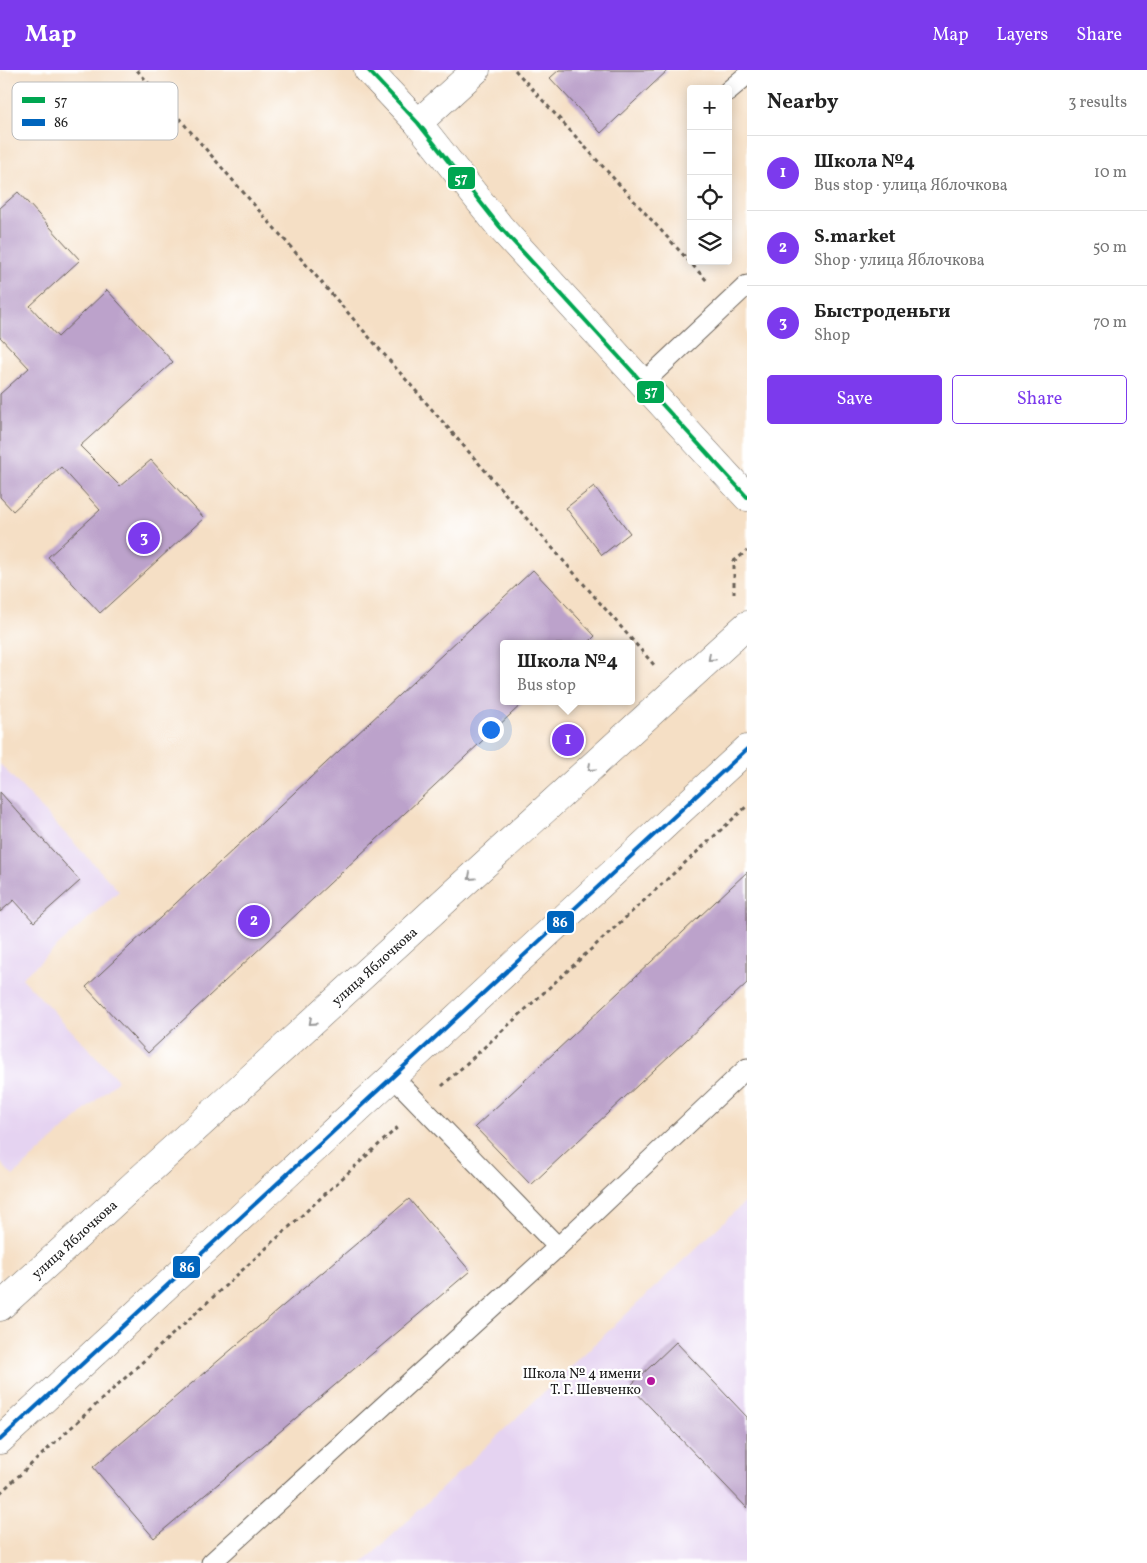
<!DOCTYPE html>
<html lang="en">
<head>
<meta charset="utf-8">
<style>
	:root { --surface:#fff; --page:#f2f2f2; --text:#222; --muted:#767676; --line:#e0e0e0; --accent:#7c3aed }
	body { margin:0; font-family:Vollkorn,serif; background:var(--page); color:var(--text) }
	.controls { position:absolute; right:15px; top:15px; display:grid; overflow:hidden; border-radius:5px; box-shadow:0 2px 12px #0003 }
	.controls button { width:45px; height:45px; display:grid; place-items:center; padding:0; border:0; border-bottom:1px solid var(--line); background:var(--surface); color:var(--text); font:25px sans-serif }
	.you { position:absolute; left:490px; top:659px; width:18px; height:18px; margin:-12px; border:4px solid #fff; border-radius:50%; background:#1a73e8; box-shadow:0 0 0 8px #1a73e833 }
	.badge { display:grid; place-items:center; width:32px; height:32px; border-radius:50%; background:var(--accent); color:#fff; font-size:16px; font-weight:700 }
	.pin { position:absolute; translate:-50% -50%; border:2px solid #fff; box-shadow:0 1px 5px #0006 }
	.popup { position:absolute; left:500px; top:570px; width:135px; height:65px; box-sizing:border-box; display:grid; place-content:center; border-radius:5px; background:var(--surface); filter:drop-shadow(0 1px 4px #0005); font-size:16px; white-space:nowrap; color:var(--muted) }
	.popup b { font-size:19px; color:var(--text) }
	.popup::after { content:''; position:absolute; left:50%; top:100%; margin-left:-10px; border:10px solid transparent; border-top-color:var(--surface) }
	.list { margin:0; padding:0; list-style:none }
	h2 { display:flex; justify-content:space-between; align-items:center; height:65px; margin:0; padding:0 20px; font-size:21px }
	h2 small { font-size:16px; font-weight:400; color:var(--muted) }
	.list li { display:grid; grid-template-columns:32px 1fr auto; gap:15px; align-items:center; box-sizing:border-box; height:75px; padding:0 20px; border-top:1px solid var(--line) }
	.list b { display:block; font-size:19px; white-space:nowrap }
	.list p { margin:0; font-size:16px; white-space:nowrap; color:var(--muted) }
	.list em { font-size:16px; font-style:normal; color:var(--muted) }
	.actions { display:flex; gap:10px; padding:15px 20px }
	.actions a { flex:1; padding:11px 0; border:1px solid var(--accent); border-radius:5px; text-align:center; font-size:18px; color:var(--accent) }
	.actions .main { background:var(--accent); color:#fff }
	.icon { flex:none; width:28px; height:28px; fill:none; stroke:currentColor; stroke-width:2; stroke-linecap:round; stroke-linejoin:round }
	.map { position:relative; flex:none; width:747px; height:1493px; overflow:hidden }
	header { display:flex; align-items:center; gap:30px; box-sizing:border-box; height:70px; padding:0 25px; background:var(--accent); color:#fff }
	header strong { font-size:24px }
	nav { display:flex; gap:28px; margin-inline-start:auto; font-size:18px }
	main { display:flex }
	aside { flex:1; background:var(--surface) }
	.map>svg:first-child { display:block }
</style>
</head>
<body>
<header>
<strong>Map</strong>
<nav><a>Map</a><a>Layers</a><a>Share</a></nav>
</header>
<main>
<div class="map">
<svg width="747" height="1493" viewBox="0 0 747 1493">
	<rect width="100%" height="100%" fill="#fff"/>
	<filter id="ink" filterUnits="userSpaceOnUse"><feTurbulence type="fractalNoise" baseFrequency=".02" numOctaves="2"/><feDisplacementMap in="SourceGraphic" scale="10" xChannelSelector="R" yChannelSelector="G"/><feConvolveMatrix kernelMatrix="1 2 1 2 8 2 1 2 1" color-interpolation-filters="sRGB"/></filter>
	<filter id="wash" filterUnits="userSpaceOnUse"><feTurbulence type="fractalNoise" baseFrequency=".0096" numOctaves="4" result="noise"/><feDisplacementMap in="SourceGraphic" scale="20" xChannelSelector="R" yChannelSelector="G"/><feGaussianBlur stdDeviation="1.12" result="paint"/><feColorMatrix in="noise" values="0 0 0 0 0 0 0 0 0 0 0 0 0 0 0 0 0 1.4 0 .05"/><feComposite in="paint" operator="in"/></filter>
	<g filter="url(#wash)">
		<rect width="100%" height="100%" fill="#f5dfc5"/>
		<g fill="#e5d3f1">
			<path d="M 0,694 L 119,821 L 22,908 L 118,1010 L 13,1106 L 0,1092 Z"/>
			<path d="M 747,1130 L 747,1493 L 363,1493 Z"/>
		</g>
		<g id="blocks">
			<g fill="#bca2cb">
				<path d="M 559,0 L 668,0 L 601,63 L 550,8 Z"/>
				<path d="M 18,122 L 80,190 L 30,236 L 58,267 L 107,220 L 173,292 L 80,376 L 120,416 L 151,390 L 204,448 L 100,543 L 48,487 L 100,440 L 61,397 L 13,441 L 0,427 L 0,324 L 29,298 L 0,267 L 0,138 Z"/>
				<path d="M 594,416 L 630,463 L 602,485 L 566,438 Z"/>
				<path d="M 533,500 L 595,566 L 587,574 L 504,574 L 504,631 L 525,631 L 148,983 L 86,917 Z"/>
				<path d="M 0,722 L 80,811 L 34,852 L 14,830 L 0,842 Z"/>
				<path d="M 747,802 L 747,913 L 531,1115 L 475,1057 Z"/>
				<path d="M 409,1129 L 470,1201 L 154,1468 L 93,1397 Z"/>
				<path d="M 676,1272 L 747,1347 L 747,1438 L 630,1316 Z"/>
			</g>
		</g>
	</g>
	<g filter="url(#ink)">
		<use href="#blocks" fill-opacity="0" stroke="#686057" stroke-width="1"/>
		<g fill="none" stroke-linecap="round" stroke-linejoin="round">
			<defs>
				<g id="lane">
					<path d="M 728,21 L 747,5"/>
					<path d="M 643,313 L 747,215"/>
					<path d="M 393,1007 L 558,1177"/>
					<path d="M 211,1493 L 558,1177 L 747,998"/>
				</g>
				<path id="street" d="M 418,53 L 476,0"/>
				<path id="secondary" d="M 368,0 L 418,53 L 500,157 L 747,427"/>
				<g id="primary">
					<path d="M 0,1237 L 747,555"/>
					<path d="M 0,1370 L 747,679"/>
				</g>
			</defs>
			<use href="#lane" stroke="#686057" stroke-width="21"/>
			<use href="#street" stroke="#686057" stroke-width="29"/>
			<use href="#secondary" stroke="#686057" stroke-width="29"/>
			<use href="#primary" stroke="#686057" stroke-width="29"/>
			<g stroke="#686057" stroke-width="3" stroke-dasharray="4 4" stroke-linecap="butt">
				<path d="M 137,0 L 654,595"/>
				<path d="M 515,0 L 708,212"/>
				<path d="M 734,524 L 734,491 L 747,481"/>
				<path d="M 442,1016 L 747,736"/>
				<path d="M 0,1423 L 399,1056"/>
			</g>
			<use href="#lane" stroke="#fff" stroke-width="19"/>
			<use href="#street" stroke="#fff" stroke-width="28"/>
			<use href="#secondary" stroke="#fff" stroke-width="28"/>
			<use href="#primary" stroke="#fff" stroke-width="28"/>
			<defs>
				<path id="bus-1" d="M 368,0 L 418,53 L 500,157 L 747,427"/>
				<path id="bus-2" d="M 0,1370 L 747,679"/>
			</defs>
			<use href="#bus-1" stroke="#fff" stroke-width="8"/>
			<use href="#bus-2" stroke="#fff" stroke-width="8"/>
			<use href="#bus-1" stroke="#00a651" stroke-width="4"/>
			<use href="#bus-2" stroke="#0065bd" stroke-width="4"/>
		</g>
		<defs><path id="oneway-chevron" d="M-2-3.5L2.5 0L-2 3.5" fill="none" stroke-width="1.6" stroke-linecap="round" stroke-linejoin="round" transform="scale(1.25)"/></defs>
		<g stroke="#999">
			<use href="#oneway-chevron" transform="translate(711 588) rotate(138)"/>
			<use href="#oneway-chevron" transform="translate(591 698) rotate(138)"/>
			<use href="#oneway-chevron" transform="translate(471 807) rotate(138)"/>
			<use href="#oneway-chevron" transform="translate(312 952) rotate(138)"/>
		</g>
	</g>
	<circle fill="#b5179e" stroke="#fff" stroke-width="2" cx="651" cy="1311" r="5"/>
	<g text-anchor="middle" stroke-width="4.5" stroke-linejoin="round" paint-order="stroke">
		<g font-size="14" fill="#1c1c1c" stroke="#fff">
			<text transform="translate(374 896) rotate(-42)" y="5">улица Яблочкова</text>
			<text transform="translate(74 1169) rotate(-42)" y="5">улица Яблочкова</text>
		</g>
		<g font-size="14" fill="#1c1c1c" stroke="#fff" text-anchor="end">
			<text x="641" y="1308">Школа № 4 имени<tspan x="641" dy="16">Т. Г. Шевченко</tspan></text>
		</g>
	</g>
	<rect x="12" y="12" width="166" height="58" rx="8" fill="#fff" stroke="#bbb" stroke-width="1"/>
	<rect x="22" y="27" width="23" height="6" fill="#00a651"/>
	<rect x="22" y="49" width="23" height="7" fill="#0065bd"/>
	<g font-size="14" fill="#1c1c1c">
		<text x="54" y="35">57</text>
		<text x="54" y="57">86</text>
	</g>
	<g stroke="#fff" stroke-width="2">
		<rect x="447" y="96" width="29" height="24" rx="5" fill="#00a651"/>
		<rect x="636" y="310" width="29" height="24" rx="5" fill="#00a651"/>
		<rect x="546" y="840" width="29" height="24" rx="5" fill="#0065bd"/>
		<rect x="172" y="1185" width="29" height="24" rx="5" fill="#0065bd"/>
	</g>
	<g font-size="14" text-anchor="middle" font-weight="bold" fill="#fff">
		<text x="461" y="113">57</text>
		<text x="651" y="326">57</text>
		<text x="560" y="857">86</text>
		<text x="187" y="1202">86</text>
	</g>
</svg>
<div class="controls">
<button>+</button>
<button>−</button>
<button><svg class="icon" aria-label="locate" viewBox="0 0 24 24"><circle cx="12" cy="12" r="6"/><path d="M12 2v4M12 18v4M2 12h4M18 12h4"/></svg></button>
<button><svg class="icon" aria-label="layers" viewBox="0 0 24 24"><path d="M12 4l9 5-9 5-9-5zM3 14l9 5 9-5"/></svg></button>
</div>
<div class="you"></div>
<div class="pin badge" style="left:568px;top:670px">1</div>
<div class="popup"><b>Школа №4</b>Bus stop</div>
<div class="pin badge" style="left:254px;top:851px">2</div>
<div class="pin badge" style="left:144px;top:468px">3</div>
</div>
<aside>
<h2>Nearby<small>3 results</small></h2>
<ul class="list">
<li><span class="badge">1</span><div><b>Школа №4</b><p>Bus stop · улица Яблочкова</p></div><em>10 m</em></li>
<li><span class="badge">2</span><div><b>S.market</b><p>Shop · улица Яблочкова</p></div><em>50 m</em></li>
<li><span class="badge">3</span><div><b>Быстроденьги</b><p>Shop</p></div><em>70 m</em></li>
</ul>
<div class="actions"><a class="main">Save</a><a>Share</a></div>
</aside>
</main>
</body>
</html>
